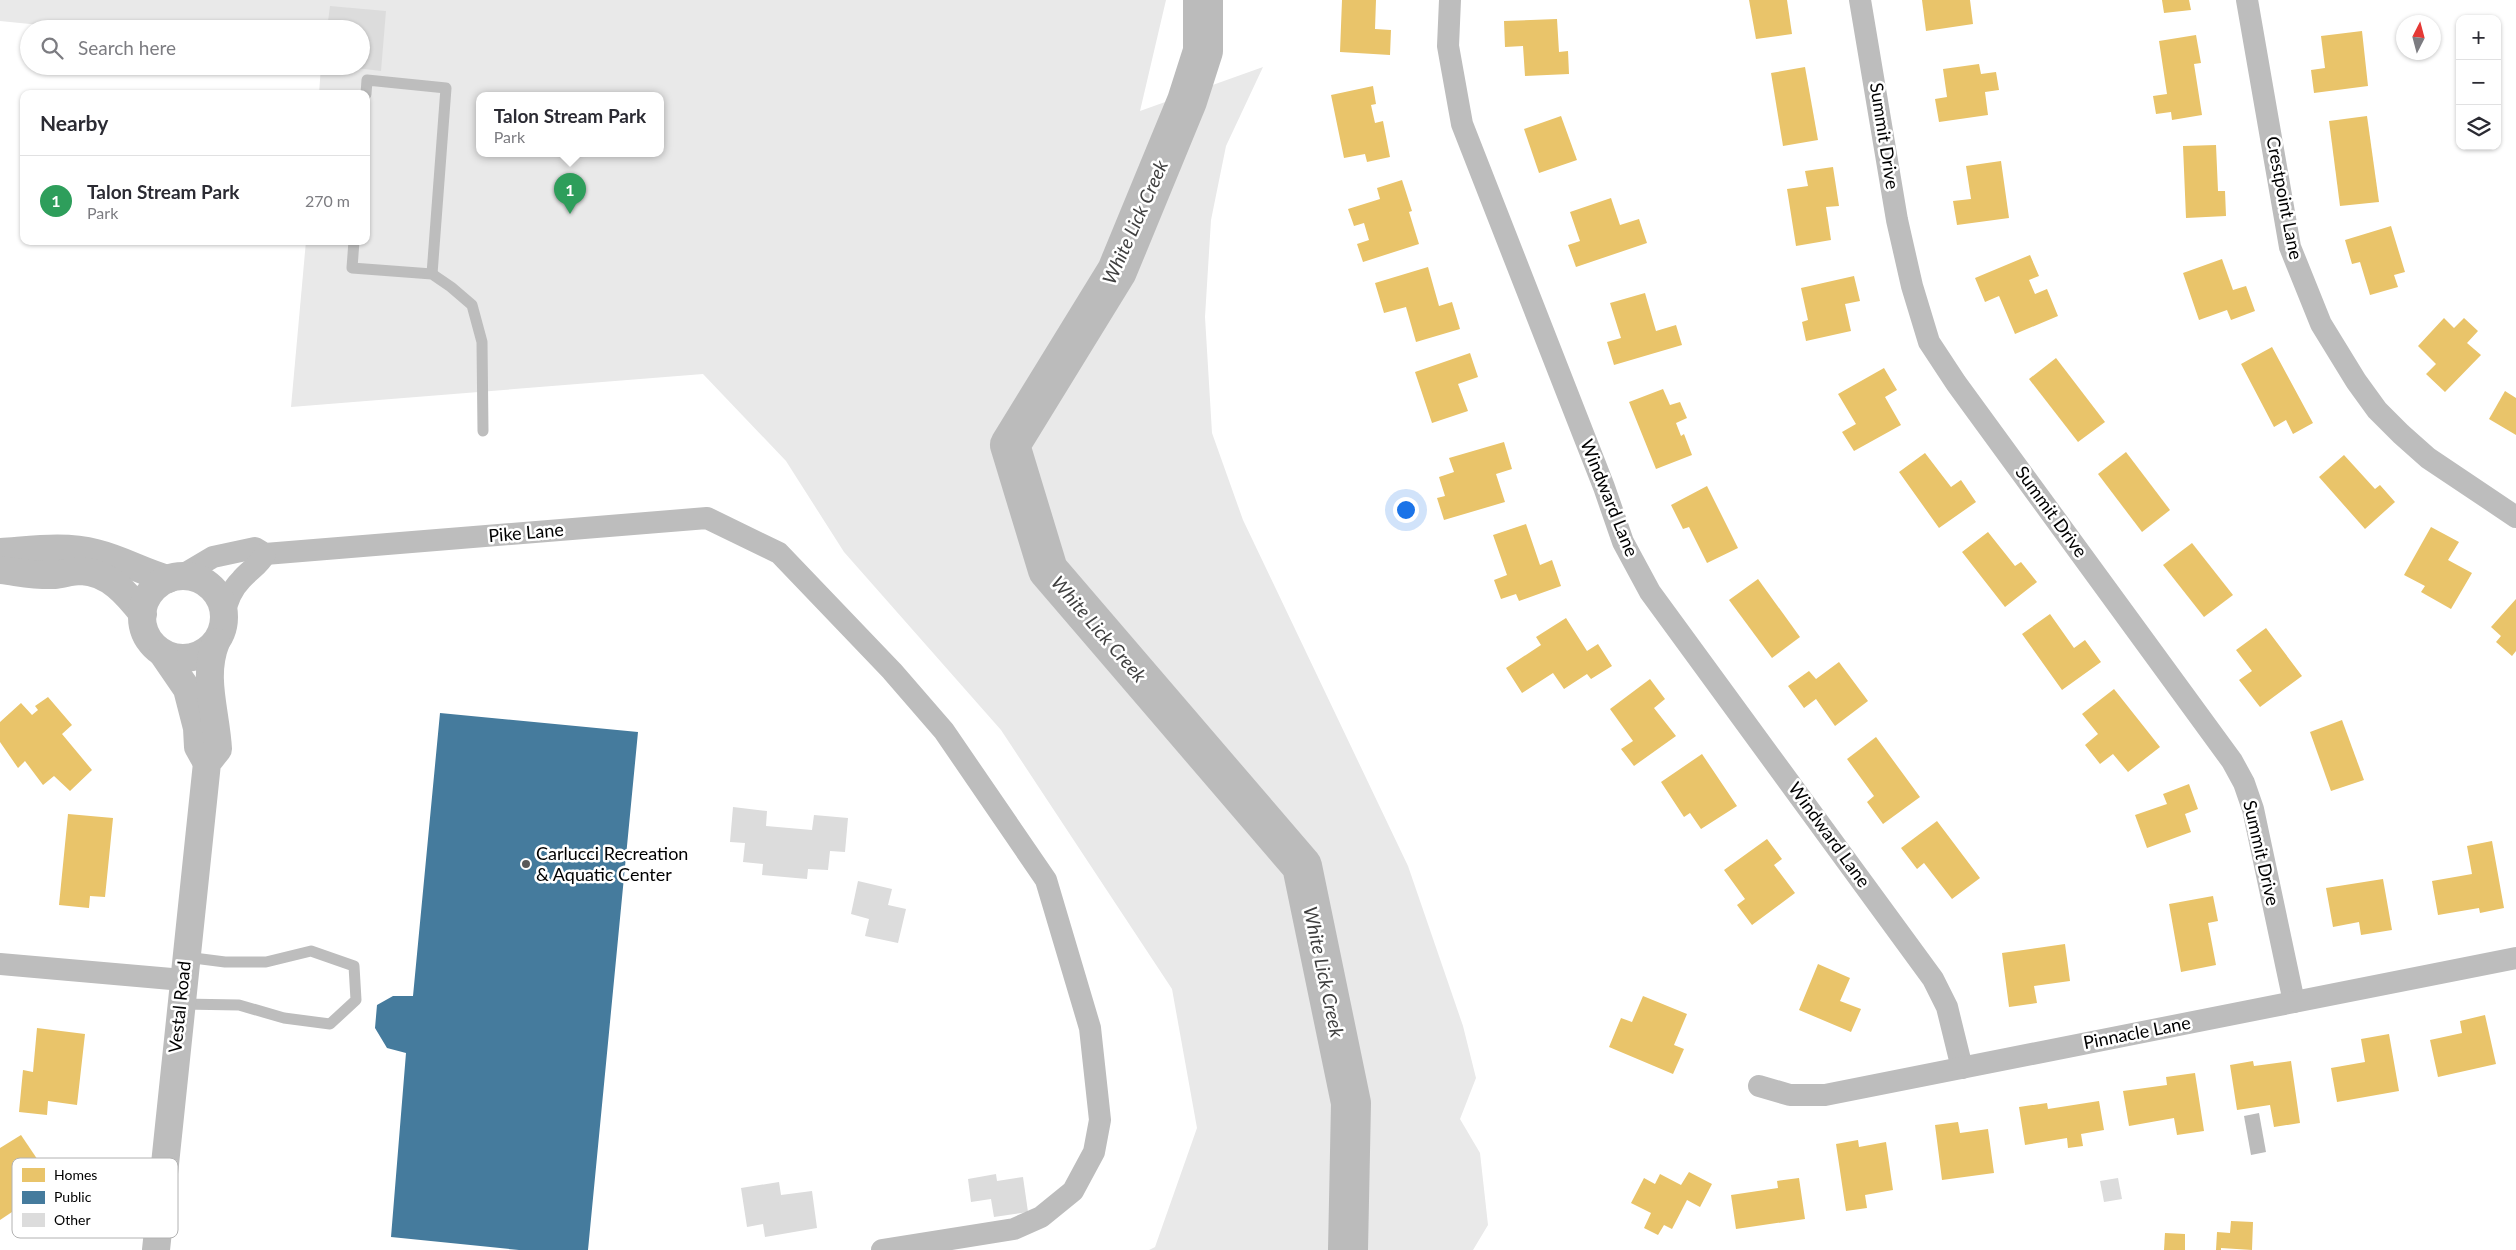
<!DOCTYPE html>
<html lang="en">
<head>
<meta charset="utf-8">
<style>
	:root { --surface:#fff; --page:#f2f2f3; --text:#2b2b33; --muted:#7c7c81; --line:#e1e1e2; --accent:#595959 }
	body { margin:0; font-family:Lato,sans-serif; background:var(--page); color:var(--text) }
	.controls { position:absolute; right:15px; top:15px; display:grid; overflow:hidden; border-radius:10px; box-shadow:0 1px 4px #0004 }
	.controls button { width:45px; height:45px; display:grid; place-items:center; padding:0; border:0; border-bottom:1px solid var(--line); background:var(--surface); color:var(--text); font:25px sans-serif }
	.compass { position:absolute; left:2396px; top:15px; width:45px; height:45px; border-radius:50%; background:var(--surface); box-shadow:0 1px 4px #0004; rotate:6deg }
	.you { position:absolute; left:1405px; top:509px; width:18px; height:18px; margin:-12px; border:4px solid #fff; border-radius:50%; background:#1a73e8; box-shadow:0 0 0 8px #1a73e833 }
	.badge { display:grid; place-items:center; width:32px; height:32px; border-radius:50%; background:var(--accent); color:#fff; font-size:16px; font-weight:700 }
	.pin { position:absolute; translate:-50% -41px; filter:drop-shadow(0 1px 2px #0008) }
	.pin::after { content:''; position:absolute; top:26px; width:18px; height:15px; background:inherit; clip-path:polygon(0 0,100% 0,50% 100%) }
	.popup { position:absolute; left:476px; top:92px; width:188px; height:65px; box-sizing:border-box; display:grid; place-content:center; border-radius:10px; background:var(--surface); filter:drop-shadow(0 1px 4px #0005); font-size:16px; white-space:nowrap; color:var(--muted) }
	.popup b { font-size:19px; color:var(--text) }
	.popup::after { content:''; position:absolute; left:50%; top:100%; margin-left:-10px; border:10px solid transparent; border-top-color:var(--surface) }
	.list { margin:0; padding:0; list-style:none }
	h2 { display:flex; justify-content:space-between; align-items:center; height:65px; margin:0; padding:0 20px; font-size:21px }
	h2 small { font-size:16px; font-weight:400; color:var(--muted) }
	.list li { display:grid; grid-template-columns:32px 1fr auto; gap:15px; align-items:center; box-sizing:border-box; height:90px; padding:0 20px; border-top:1px solid var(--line) }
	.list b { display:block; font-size:19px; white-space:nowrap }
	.list p { margin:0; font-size:16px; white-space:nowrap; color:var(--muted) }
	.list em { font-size:16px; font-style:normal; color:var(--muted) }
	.icon { flex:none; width:28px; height:28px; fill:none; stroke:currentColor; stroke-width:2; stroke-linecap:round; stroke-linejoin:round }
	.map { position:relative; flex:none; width:2516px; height:1250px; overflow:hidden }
	.search { position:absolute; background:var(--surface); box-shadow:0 1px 4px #0004; left:20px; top:20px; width:350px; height:55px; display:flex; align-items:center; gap:12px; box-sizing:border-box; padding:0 18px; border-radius:28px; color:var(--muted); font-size:19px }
	.panel { position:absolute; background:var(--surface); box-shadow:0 1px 4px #0004; left:20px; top:90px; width:350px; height:155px; border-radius:10px }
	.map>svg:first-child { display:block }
</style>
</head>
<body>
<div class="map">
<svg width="2516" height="1250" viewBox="0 0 2516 1250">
	<rect width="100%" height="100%" fill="#fff"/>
	<path fill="#e9e9e9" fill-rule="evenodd" d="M 0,0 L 1166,0 L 1140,111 L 1263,67 L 1226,146 L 1211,220 L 1205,317 L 1212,433 L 1243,520 L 1408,866 L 1463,1026 L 1476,1078 L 1460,1119 L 1480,1153 L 1488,1225 L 1473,1250 L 1149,1250 L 1155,1247 L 1197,1128 L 1172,989 L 1001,730 L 844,552 L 786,461 L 703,374 L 291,407 L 306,241 L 366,241 L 366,94 L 319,94 L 321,66 L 361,66 L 361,29 L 80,29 L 0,21 ZM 480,95 L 660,95 L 660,153 L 480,153 Z"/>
	<path fill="#bbb" d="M 2259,1113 L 2266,1152 L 2251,1155 L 2244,1116 Z"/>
	<g fill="#e9c46a">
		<path d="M 1342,0 L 1376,0 L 1375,29 L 1391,30 L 1390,55 L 1340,52 Z"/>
		<path d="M 1749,0 L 1787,0 L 1792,34 L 1756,39 Z"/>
		<path d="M 1922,0 L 1970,0 L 1973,24 L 1926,31 Z"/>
		<path d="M 2162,0 L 2189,0 L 2191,10 L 2164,13 Z"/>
		<path d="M 1557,19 L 1559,52 L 1568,51 L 1569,74 L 1525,76 L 1523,46 L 1505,47 L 1504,21 Z"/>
		<path d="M 2362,31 L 2368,86 L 2314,93 L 2311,70 L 2325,68 L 2321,36 Z"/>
		<path d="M 2196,35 L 2201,63 L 2194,64 L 2202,115 L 2172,120 L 2171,112 L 2156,114 L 2153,96 L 2167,94 L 2159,41 Z"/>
		<path d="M 1979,64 L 1981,74 L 1996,72 L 1999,90 L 1985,92 L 1988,115 L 1939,122 L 1935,99 L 1947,97 L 1943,69 Z"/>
		<path d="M 1805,67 L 1818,140 L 1783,146 L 1771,73 Z"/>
		<path d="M 1373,86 L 1376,104 L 1371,105 L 1375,123 L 1383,121 L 1390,157 L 1367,162 L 1365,154 L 1344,158 L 1331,95 Z"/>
		<path d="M 1561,116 L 1577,160 L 1539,173 L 1524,129 Z"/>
		<path d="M 2367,116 L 2379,202 L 2340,206 L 2329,121 Z"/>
		<path d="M 2216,145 L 2218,191 L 2225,191 L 2226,216 L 2186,218 L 2183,146 Z"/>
		<path d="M 2001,161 L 2009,218 L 1957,225 L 1953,201 L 1971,199 L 1966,166 Z"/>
		<path d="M 1833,167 L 1839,206 L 1826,207 L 1831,240 L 1796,246 L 1787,189 L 1808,186 L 1805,171 Z"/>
		<path d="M 1402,180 L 1412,211 L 1409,212 L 1419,244 L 1363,262 L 1357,244 L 1369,240 L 1364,223 L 1354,226 L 1348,209 L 1380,199 L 1377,188 Z"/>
		<path d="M 1611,198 L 1620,225 L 1639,219 L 1647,243 L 1576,267 L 1568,245 L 1580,241 L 1570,212 Z"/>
		<path d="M 2391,226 L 2405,272 L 2394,275 L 2398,287 L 2370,295 L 2360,262 L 2352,264 L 2345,240 Z"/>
		<path d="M 2030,255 L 2039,276 L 2029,280 L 2035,294 L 2047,289 L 2058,316 L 2015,334 L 1999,296 L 1985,302 L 1975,278 Z"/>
		<path d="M 2222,259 L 2233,290 L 2246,286 L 2255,311 L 2231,320 L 2227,310 L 2199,320 L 2183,273 Z"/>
		<path d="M 1428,267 L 1439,306 L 1452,302 L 1460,329 L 1416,342 L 1406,307 L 1384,313 L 1375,283 Z"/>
		<path d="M 1854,276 L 1860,301 L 1845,304 L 1851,331 L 1806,341 L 1802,322 L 1808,320 L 1801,288 Z"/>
		<path d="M 1645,293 L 1656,331 L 1676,325 L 1682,345 L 1614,365 L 1607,342 L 1621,338 L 1610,303 Z"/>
		<path d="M 2444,318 L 2454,328 L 2464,318 L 2478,331 L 2467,343 L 2481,355 L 2445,392 L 2426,374 L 2436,364 L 2418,346 Z"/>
		<path d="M 2272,347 L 2313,423 L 2293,434 L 2286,420 L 2274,427 L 2241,364 Z"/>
		<path d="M 1470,353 L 1478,377 L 1458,384 L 1468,411 L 1432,423 L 1415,372 Z"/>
		<path d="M 2056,358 L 2105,422 L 2078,442 L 2029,379 Z"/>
		<path d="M 1884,368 L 1897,390 L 1885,397 L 1901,425 L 1854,451 L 1842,432 L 1856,424 L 1838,394 Z"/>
		<path d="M 1663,389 L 1670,405 L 1680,402 L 1687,418 L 1676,423 L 1681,436 L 1684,434 L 1692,455 L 1656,469 L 1629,402 Z"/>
		<path d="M 2505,391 L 2516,398 L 2516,435 L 2489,419 Z"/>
		<path d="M 1504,442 L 1512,469 L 1496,474 L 1505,502 L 1444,520 L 1437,498 L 1445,496 L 1439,477 L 1454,472 L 1449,458 Z"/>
		<path d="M 2126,452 L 2170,510 L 2142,532 L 2098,474 Z"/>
		<path d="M 1925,453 L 1951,487 L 1961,480 L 1976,502 L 1939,528 L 1899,472 Z"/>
		<path d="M 2344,455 L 2375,489 L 2380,485 L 2395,502 L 2365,529 L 2319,477 Z"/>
		<path d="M 1707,486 L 1738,548 L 1707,563 L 1689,527 L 1683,529 L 1671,505 Z"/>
		<path d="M 1526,524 L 1540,565 L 1552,560 L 1561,586 L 1519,601 L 1516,594 L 1501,599 L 1494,580 L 1507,575 L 1493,535 Z"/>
		<path d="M 2431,527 L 2459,542 L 2448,560 L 2472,573 L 2451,609 L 2421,592 L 2425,586 L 2404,575 Z"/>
		<path d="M 1988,532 L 2015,566 L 2021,562 L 2037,582 L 2005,607 L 1962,552 Z"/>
		<path d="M 2192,543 L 2233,595 L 2204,617 L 2163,565 Z"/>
		<path d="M 1758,579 L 1800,637 L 1772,658 L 1729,600 Z"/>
		<path d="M 2516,599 L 2516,651 L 2512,656 L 2496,642 L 2501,636 L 2491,627 Z"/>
		<path d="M 2050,614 L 2074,648 L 2085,640 L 2101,662 L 2062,690 L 2022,634 Z"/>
		<path d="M 1566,618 L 1587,651 L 1598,644 L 1612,666 L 1591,679 L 1587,674 L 1564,689 L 1553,673 L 1522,693 L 1506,668 L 1541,645 L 1536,637 Z"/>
		<path d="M 2266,628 L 2302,676 L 2260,707 L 2239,680 L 2252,671 L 2236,650 Z"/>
		<path d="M 1839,662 L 1868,701 L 1835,726 L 1816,699 L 1804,708 L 1788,686 L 1809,671 L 1816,679 Z"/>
		<path d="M 1650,679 L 1665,699 L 1654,708 L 1676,736 L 1634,766 L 1621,749 L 1633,741 L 1610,709 Z"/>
		<path d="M 2114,689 L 2160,747 L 2128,772 L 2113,754 L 2100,764 L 2085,745 L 2098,734 L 2082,714 Z"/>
		<path d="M 48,697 L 72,725 L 62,734 L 92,770 L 70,791 L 54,776 L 43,785 L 25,761 L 18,768 L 0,742 L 0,722 L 21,703 L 32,715 L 38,710 L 35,706 Z"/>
		<path d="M 2342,720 L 2364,780 L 2331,791 L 2310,732 Z"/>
		<path d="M 1876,737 L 1920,797 L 1883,824 L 1867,802 L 1874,796 L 1847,759 Z"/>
		<path d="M 1702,754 L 1737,806 L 1701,829 L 1690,813 L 1684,817 L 1661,782 Z"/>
		<path d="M 2189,784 L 2198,809 L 2185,814 L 2191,832 L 2147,848 L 2135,815 L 2167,804 L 2163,794 Z"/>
		<path d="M 68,814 L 113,818 L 105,897 L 90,896 L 89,908 L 59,905 Z"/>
		<path d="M 1937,821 L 1980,878 L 1952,899 L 1924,863 L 1917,869 L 1901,848 Z"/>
		<path d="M 1767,839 L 1782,859 L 1774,865 L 1795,893 L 1752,925 L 1737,905 L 1745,899 L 1724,870 Z"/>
		<path d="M 2492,841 L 2504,908 L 2480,913 L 2479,908 L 2438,915 L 2432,881 L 2472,874 L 2467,846 Z"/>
		<path d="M 2383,879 L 2392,930 L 2361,935 L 2359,922 L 2333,927 L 2326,888 Z"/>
		<path d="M 2213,896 L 2218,921 L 2208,923 L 2216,965 L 2181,972 L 2169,904 Z"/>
		<path d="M 2065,944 L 2070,981 L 2034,986 L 2037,1003 L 2009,1007 L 2002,953 Z"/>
		<path d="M 1818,964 L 1850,978 L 1840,1001 L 1861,1009 L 1851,1032 L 1799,1010 Z"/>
		<path d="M 1643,996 L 1687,1014 L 1674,1045 L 1684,1049 L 1673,1074 L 1609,1047 L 1621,1018 L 1632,1022 Z"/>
		<path d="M 2485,1015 L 2496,1064 L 2438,1077 L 2430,1040 L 2462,1033 L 2460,1021 Z"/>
		<path d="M 37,1028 L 85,1034 L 77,1105 L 48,1101 L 47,1115 L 19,1112 L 23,1070 L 33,1072 Z"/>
		<path d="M 2389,1034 L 2399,1091 L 2337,1102 L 2331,1068 L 2365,1062 L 2361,1039 Z"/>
		<path d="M 2253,1061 L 2254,1066 L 2291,1061 L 2300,1123 L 2274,1127 L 2270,1105 L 2237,1110 L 2230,1065 Z"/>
		<path d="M 2195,1073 L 2204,1131 L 2177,1135 L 2174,1118 L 2129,1126 L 2123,1091 L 2167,1085 L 2166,1077 Z"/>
		<path d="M 2099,1101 L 2104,1130 L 2081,1134 L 2083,1146 L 2068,1148 L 2067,1138 L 2025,1145 L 2019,1107 L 2047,1103 L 2048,1109 Z"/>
		<path d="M 1958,1122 L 1960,1133 L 1988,1129 L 1994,1173 L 1942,1180 L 1935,1125 Z"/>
		<path d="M 21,1135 L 54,1184 L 0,1220 L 0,1148 Z"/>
		<path d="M 1858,1140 L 1859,1147 L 1886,1142 L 1893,1190 L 1865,1195 L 1867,1208 L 1846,1211 L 1836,1144 Z"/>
		<path d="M 1689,1172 L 1712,1184 L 1700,1207 L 1687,1200 L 1672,1229 L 1664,1225 L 1658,1235 L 1644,1228 L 1651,1213 L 1631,1203 L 1644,1178 L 1655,1184 L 1660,1174 L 1681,1185 Z"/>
		<path d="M 1799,1178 L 1805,1219 L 1736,1229 L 1731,1195 L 1778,1188 L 1777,1181 Z"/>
		<path d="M 2231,1221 L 2253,1222 L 2252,1250 L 2221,1248 L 2221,1250 L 2216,1250 L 2217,1232 L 2230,1233 Z"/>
		<path d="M 2165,1233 L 2185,1234 L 2185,1250 L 2164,1250 Z"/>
	</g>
	<path fill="#457b9d" d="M 440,713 L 638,732 L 588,1250 L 519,1250 L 391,1237 L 406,1053 L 387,1048 L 375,1028 L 377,1005 L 393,996 L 413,996 Z"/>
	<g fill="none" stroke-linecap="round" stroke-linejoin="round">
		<path stroke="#bbb" stroke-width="40" d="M 1203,0 L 1203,51 L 1187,101 L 1117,271 L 1010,445 L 1048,570 L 1302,866 L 1351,1103 L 1348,1250"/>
	</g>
	<g fill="#dcdcdc">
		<path d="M 330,6 L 386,11 L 381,71 L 348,67 L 361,66 L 361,29 L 327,29 Z"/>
		<path d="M 733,807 L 767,811 L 766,826 L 812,830 L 814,815 L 848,818 L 845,852 L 830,851 L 828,870 L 808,869 L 807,879 L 762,875 L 763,864 L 743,862 L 745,843 L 730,842 Z"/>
		<path d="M 858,881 L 892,889 L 888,905 L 906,909 L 898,943 L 865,936 L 869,919 L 851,914 Z"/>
		<path d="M 996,1174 L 997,1181 L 1023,1177 L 1028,1212 L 994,1217 L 991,1199 L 971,1202 L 968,1179 Z"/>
		<path d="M 2118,1178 L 2122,1199 L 2104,1202 L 2100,1181 Z"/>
		<path d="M 779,1182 L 781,1195 L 812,1191 L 817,1228 L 765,1237 L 763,1224 L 747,1227 L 741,1188 Z"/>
	</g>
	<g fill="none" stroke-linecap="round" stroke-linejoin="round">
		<g stroke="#bdbdbd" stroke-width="11">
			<path d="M 366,94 L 367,80 L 446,88 L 432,274"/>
			<path d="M 354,241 L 352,268 L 432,274 L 451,287 L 472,305 L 482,342 L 483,431"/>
			<path d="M 182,1004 L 239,1005 L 284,1018 L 330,1024 L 356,1000 L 354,966 L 311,951 L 266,962 L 225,962 L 186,957"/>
		</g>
		<g stroke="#bdbdbd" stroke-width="22">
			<path d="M 1450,0 L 1448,46 L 1462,124 L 1604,487 L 1623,542 L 1650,592 L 1933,979 L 1947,1007 L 1962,1068"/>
			<path d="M 1860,0 L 1897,220 L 1912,286 L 1929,342 L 1956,383 L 2232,761 L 2244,783 L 2253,809 L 2294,1002"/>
			<path d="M 2247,0 L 2290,247 L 2321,324 L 2356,381 L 2377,410 L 2401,434 L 2428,458 L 2516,517"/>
			<path d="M 181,576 L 213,557 L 255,548 L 265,554 L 707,518 L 779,553 L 892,671 L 944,731 L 1046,880 L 1090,1028 L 1100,1120 L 1094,1152 L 1073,1191 L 1041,1217 L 1014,1229 L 882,1250"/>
			<path d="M 224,615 C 227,601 231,590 241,580 C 249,570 259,566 265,554"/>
			<path d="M 0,964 L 183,980"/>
			<path d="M 1759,1086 L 1790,1095 L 1825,1095 L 2516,958"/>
		</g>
		<g stroke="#bdbdbd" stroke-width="28">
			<path d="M 0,552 C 32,550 65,545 96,553 C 121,559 143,572 168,579"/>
			<path d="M 0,570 C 18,572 36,576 54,575 C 63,574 72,571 81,571 C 109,572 127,594 143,614"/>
			<circle cx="183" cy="617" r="41"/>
			<path d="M 163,654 L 187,689 L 197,728 L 198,747 L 207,763"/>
			<path d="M 156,1250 L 207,763 L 218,749 C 216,712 202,677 216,642"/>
		</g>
	</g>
	<circle fill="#595959" stroke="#fff" stroke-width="2" cx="526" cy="864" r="5"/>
	<g text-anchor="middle" stroke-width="5" stroke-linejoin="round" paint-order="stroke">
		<g font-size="18" fill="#000" stroke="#fff">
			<text transform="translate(1884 136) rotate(81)" y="6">Summit Drive</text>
			<text transform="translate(2284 198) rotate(79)" y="6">Crestpoint Lane</text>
			<text transform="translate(1609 498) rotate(68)" y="6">Windward Lane</text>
			<text transform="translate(2051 512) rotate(54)" y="6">Summit Drive</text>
			<text transform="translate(526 533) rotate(-5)" y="6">Pike Lane</text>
			<text transform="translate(1829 835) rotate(54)" y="6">Windward Lane</text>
			<text transform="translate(2261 853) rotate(77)" y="6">Summit Drive</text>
			<text transform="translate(180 1007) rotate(-84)" y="6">Vestal Road</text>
			<text transform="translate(2137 1033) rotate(-11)" y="6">Pinnacle Lane</text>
		</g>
		<g font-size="18" fill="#000" stroke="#fff" text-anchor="start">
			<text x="536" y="860">Carlucci Recreation<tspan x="536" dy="21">&amp; Aquatic Center</tspan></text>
		</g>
		<g font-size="19" font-style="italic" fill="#3f3f3f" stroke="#fff">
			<text transform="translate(1135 222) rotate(-66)" y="7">White Lick Creek</text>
			<text transform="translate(1099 629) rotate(49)" y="7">White Lick Creek</text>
			<text transform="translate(1324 972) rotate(78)" y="7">White Lick Creek</text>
		</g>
	</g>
	<rect x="12" y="1158" width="166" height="80" rx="8" fill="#fff" stroke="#b2b2b2" stroke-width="1"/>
	<rect x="22" y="1168" width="23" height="14" fill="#e9c46a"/>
	<rect x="22" y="1191" width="23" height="13" fill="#457b9d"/>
	<rect x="22" y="1213" width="23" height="14" fill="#dcdcdc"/>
	<g font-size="14" fill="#000">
		<text x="54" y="1180">Homes</text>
		<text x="54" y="1202">Public</text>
		<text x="54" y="1225">Other</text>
	</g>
</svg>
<div class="controls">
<button>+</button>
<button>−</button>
<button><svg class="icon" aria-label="layers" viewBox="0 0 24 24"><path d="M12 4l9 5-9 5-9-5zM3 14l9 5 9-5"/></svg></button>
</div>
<svg class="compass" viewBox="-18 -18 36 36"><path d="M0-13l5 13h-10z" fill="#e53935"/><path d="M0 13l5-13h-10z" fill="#7c7c81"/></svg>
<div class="you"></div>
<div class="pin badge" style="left:570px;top:214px;background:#2e9e5b">1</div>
<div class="popup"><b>Talon Stream Park</b>Park</div>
<div class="search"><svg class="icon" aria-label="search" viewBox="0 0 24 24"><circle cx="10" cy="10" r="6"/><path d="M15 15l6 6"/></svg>Search here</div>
<section class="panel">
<h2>Nearby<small></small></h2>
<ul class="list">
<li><span class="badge" style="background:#2e9e5b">1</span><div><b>Talon Stream Park</b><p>Park</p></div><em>270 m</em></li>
</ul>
</section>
</div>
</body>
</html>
